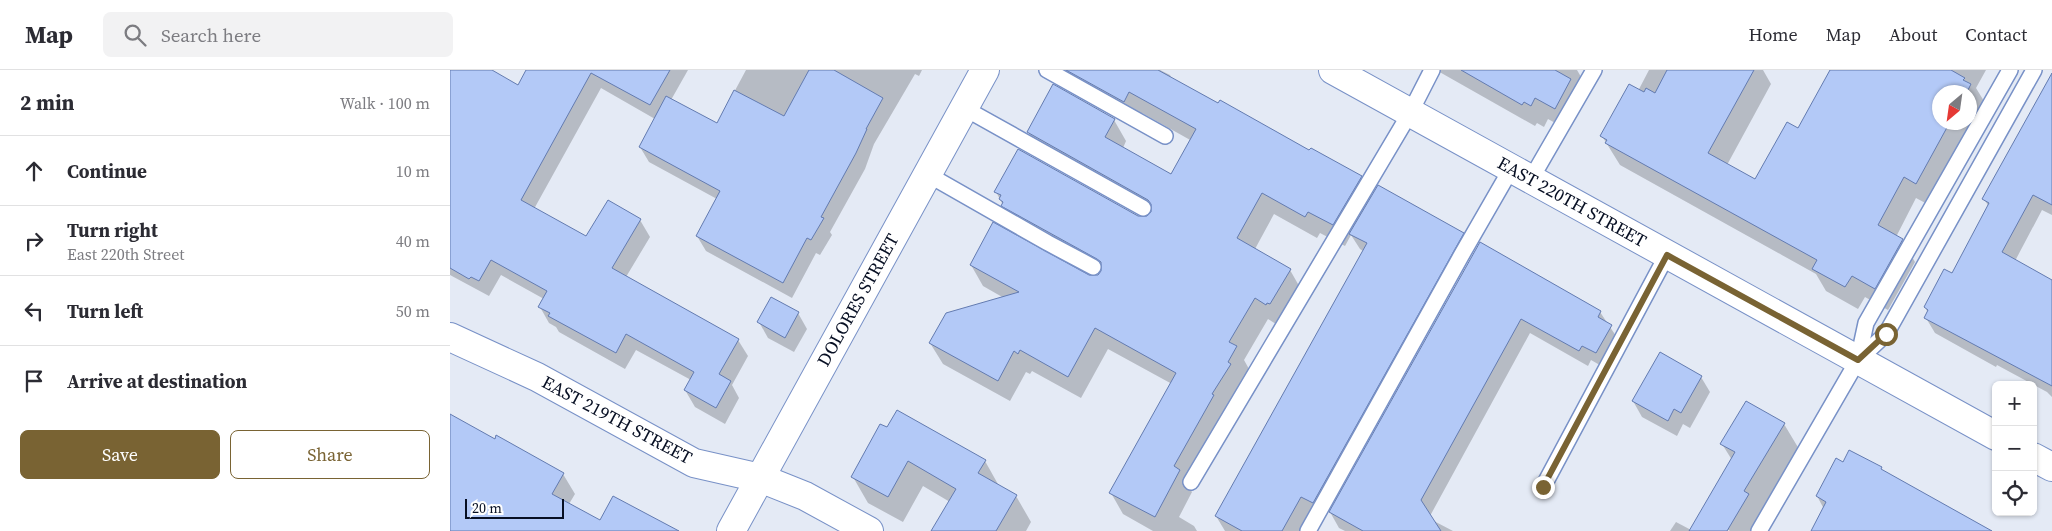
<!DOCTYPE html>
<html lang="en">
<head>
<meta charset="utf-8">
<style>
	:root { --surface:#fff; --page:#f2f2f3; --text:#2b2b33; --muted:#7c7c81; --line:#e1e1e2; --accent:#796333 }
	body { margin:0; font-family:"Source Serif 4",serif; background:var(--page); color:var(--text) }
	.controls { position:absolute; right:15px; bottom:15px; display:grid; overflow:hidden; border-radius:8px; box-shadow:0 1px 4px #0004 }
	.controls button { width:45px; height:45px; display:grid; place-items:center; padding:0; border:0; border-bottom:1px solid var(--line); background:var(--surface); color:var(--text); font:25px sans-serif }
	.compass { position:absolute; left:1482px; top:15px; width:45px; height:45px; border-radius:50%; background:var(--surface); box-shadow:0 1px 4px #0004; rotate:209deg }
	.scale { position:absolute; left:15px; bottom:12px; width:99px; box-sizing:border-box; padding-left:5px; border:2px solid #070f23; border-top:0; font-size:14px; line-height:18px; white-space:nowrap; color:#070f23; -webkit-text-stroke:4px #fff; paint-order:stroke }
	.stop { position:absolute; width:15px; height:15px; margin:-11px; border:4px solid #796333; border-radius:50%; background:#fff }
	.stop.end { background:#796333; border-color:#fff; box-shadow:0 1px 5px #0008 }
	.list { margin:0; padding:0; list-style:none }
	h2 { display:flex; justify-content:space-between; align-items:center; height:65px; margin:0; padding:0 20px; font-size:21px }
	h2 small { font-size:16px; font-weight:400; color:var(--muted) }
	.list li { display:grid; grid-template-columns:32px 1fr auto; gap:15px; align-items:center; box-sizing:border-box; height:70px; padding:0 20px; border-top:1px solid var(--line) }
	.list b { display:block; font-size:19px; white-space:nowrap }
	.list p { margin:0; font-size:16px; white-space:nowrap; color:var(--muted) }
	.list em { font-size:16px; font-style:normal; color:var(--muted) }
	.actions { display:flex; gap:10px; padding:15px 20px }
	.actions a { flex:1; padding:11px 0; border:1px solid var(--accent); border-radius:8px; text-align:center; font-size:18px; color:var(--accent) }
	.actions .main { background:var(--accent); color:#fff }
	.icon { flex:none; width:28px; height:28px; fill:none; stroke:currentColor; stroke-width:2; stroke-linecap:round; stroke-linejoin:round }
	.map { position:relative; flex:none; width:1602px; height:461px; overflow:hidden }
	header { display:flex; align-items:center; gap:30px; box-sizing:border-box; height:70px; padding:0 25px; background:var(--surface); border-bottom:1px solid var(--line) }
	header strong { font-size:24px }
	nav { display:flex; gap:28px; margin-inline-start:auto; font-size:18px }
	.search { width:350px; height:45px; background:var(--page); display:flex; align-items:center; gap:12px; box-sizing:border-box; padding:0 18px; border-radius:8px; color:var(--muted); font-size:19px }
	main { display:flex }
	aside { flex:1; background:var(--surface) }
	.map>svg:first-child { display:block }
</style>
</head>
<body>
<header>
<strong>Map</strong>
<div class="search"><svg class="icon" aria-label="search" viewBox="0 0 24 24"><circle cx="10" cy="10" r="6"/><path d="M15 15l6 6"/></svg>Search here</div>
<nav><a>Home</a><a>Map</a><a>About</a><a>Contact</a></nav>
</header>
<main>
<aside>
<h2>2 min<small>Walk · 100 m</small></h2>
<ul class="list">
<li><svg class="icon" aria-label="ahead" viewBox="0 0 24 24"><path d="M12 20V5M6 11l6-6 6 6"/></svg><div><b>Continue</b></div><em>10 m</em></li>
<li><svg class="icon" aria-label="right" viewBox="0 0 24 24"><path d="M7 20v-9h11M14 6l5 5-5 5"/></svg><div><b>Turn right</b><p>East 220th Street</p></div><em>40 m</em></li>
<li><svg class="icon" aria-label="left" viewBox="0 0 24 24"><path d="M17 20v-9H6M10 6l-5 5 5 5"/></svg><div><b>Turn left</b></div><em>50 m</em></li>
<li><svg class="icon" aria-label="arrive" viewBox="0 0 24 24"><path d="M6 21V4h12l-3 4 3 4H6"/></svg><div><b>Arrive at destination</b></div></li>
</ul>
<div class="actions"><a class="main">Save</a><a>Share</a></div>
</aside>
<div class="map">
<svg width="1602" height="461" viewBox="0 0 1602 461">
	<rect width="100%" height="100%" fill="#e4eaf5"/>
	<g fill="#0003" fill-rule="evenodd">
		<path d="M 0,0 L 39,0 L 69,16 L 78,0 L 238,0 L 221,30 L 267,54 L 296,0 L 472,0 L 469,6 L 465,4 L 424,74 L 415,99 L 380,162 L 382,165 L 370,185 L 366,183 L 342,228 L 256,181 L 247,166 L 267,129 L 199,92 L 190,77 L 205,49 L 151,18 L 84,139 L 137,168 L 190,150 L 200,167 L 176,207 L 288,270 L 298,286 L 282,315 L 289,328 L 275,354 L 245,337 L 235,320 L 241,310 L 186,280 L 175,299 L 109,262 L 106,257 L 99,253 L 90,237 L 94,229 L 51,205 L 39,226 L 0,205 Z"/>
		<path d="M 615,0 L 710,0 L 720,5 L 722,9 L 911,107 L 922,127 L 1013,164 L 1022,179 L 872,448 L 860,442 L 849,461 L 775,461 L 766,446 L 913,181 L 910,179 L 901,165 L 895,176 L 870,163 L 867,168 L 824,144 L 805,179 L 840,200 L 852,221 L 829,256 L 818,249 L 794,290 L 799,299 L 791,313 L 792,316 L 737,415 L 742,422 L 729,447 L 744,456 L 747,461 L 703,461 L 673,444 L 661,423 L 722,314 L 658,279 L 631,328 L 582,301 L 580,304 L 576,302 L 560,331 L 493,294 L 480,273 L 554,228 L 533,216 L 521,195 L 638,207 L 648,206 L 650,204 L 565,157 L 546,122 L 688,147 L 698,148 L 700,145 L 590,84 L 578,62 L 664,50 L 676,71 L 673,78 L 721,106 L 742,71 L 692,43 L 686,53 L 626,19 Z"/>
		<path d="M 986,0 L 1127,0 L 1134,12 L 1118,60 L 1098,49 L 1094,57 L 1087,53 L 1085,56 Z"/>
		<path d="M 1199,0 L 1313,0 L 1321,14 L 1277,95 L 1306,111 L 1349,60 L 1380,0 L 1536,0 L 1526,18 L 1540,41 L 1479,135 L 1466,128 L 1446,167 L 1452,170 L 1465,192 L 1438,240 L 1415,227 L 1408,239 L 1376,221 L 1366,204 L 1170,95 L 1152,66 L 1188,21 ZM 1490,22 L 1520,22 L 1520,52 L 1490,52 Z"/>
		<path d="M 1602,13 L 1602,145 L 1592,140 L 1565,191 L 1602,219 L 1602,327 L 1597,322 L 1547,295 L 1546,297 L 1485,263 L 1476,248 L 1478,243 L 1475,237 L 1502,205 L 1539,137 L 1534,129 Z"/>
		<path d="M 1030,174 L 1150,242 L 1170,272 L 1155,298 L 1141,290 L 1138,296 L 1080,263 L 980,446 L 982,450 L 1003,461 L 895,461 L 889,458 L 880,442 Z"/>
		<path d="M 321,228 L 348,243 L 357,259 L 344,282 L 318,268 L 309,252 Z"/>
		<path d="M 1251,307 L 1260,322 L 1240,358 L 1233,354 L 1227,366 L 1192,347 L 1183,331 Z"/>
		<path d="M 0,346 L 113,404 L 125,424 L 119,434 L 151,452 L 210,461 L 0,461 Z"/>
		<path d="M 1334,354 L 1349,379 L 1309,445 L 1313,451 L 1307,461 L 1280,461 L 1273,457 L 1282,390 L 1272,374 Z"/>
		<path d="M 431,355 L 535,391 L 549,416 L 566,426 L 581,452 L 576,461 L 483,461 L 500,432 L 473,416 L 453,452 L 418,433 L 403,407 Z"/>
		<path d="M 1367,426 L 1541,461 L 1362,461 L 1374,439 Z"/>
		<path d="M 1226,452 L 1243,461 L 1220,461 Z"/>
	</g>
	<g fill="#b3c9f7" stroke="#637bb0">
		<path d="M 0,0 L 42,0 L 68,15 L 76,0 L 220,0 L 200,35 L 141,3 L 71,130 L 136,166 L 158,130 L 191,149 L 162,198 L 289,269 L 269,304 L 281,311 L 266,338 L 234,320 L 244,302 L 176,264 L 166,283 L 98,246 L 100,243 L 88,237 L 97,221 L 41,190 L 29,211 L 21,207 L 19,209 L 0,198 Z"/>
		<path d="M 359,0 L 384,0 L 433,28 L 416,59 L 417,59 L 406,83 L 371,147 L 374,148 L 361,170 L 357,168 L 333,213 L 246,166 L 270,121 L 189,77 L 216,26 L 267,53 L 284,20 L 334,46 Z"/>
		<path d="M 616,0 L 708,0 L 768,33 L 770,30 L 859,80 L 861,78 L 912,106 L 883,155 L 858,142 L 855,147 L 812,123 L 787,168 L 841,199 L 820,234 L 817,233 L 816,235 L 805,228 L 779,272 L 787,276 L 778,292 L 781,294 L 762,324 L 764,325 L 724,396 L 730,400 L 705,447 L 659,423 L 726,303 L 645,258 L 618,307 L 570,280 L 568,284 L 564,281 L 548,311 L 479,273 L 496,243 L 569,222 L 520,195 L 543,152 L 639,205 L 648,205 L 651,201 L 651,192 L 647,189 L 551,136 L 553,132 L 549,129 L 551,125 L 544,122 L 568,79 L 688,146 L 697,146 L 701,142 L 701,134 L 698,130 L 577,62 L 603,14 L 665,49 L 655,67 L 721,104 L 746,59 L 679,22 L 674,32 Z"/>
		<path d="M 1011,0 L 1105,0 L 1121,9 L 1105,39 L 1085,28 L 1081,36 L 1074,32 L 1072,35 Z"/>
		<path d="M 1217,0 L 1304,0 L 1258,83 L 1305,109 L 1337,52 L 1348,58 L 1380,0 L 1501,0 L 1515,8 L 1513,10 L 1521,14 L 1517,22 L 1490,22 L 1490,52 L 1500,52 L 1466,114 L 1454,107 L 1428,155 L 1453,169 L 1425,219 L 1402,206 L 1395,217 L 1362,199 L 1367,190 L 1155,73 L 1157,70 L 1150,66 L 1179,14 L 1194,22 L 1196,18 L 1205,23 Z"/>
		<path d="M 1602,3 L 1602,135 L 1583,125 L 1552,182 L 1602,210 L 1602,316 L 1474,248 L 1478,240 L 1474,237 L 1494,199 L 1502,203 L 1539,133 L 1532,129 Z"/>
		<path d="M 928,115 L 1014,163 L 863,433 L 851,427 L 832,461 L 792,461 L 765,446 L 917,173 L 899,164 Z"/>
		<path d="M 1030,172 L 1151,241 L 1148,247 L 1162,255 L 1146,283 L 1132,276 L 1129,281 L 1071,249 L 971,430 L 991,461 L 913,461 L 879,442 Z"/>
		<path d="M 321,227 L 349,242 L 335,268 L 307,252 Z"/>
		<path d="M 1210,282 L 1252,306 L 1231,343 L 1224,339 L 1218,351 L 1182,331 Z"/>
		<path d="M 1296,331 L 1335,353 L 1294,421 L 1299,424 L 1277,461 L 1239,461 L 1285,382 L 1270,374 Z"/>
		<path d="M 447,340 L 536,390 L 528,403 L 567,425 L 546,461 L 481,461 L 506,419 L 458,391 L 438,427 L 401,407 L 430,354 L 437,357 Z"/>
		<path d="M 0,344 L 45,369 L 46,365 L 114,403 L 102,424 L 150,450 L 163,426 L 229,461 L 0,461 Z"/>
		<path d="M 1399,380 L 1432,397 L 1431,399 L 1542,461 L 1361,461 L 1376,432 L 1366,426 L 1386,388 L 1393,392 Z"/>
	</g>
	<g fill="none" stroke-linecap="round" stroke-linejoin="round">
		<defs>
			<g id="service">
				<path d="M 597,0 L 715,66"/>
				<path d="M 514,38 L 693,138"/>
				<path d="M 477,104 L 598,173 L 643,197"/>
				<path d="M 1081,109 L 1144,0"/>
				<path d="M 1408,290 L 1436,264 L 1584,0"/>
				<path d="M 741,412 L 960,43 L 982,0"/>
				<path d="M 1093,417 L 1217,185"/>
				<path d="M 858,461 L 1011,186 L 1061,99"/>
				<path d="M 1309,461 L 1408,290 L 1416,253 L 1560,0"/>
			</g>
			<path id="minor" d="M 0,267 L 87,307 L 244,393 L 310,408 L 355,426 L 419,461"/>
			<g id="tertiary">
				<path d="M 883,0 L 1546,366"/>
				<path d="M 1583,387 L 1602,397"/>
				<path d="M 281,461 L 535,0"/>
			</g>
		</defs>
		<use href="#service" stroke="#7891c7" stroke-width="18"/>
		<use href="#minor" stroke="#7891c7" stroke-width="30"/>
		<use href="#tertiary" stroke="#7891c7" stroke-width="30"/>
		<use href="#service" stroke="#fff" stroke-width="15"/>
		<use href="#minor" stroke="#fff" stroke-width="28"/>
		<use href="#tertiary" stroke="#fff" stroke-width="28"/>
	</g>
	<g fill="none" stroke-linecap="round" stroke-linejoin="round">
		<path stroke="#796333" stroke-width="6" d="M 1093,417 L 1217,185 L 1408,290 L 1436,264"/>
	</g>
	<g text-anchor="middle" stroke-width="4.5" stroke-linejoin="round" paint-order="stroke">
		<g font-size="18" fill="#070f23" stroke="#fff">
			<text transform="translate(1122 132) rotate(29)" y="6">EAST 220TH STREET</text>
			<text transform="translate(408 230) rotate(-61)" y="6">DOLORES STREET</text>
			<text transform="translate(167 350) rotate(28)" y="6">EAST 219TH STREET</text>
		</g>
	</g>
</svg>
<div class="controls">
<button>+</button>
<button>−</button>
<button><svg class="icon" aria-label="locate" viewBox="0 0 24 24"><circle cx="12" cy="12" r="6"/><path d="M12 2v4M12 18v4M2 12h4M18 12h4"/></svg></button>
</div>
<svg class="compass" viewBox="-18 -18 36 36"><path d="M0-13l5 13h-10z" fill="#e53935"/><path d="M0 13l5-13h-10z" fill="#7c7c81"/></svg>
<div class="scale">20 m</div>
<div class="stop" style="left:1436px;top:264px"></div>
<div class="stop end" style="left:1093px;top:417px"></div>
</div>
</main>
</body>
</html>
